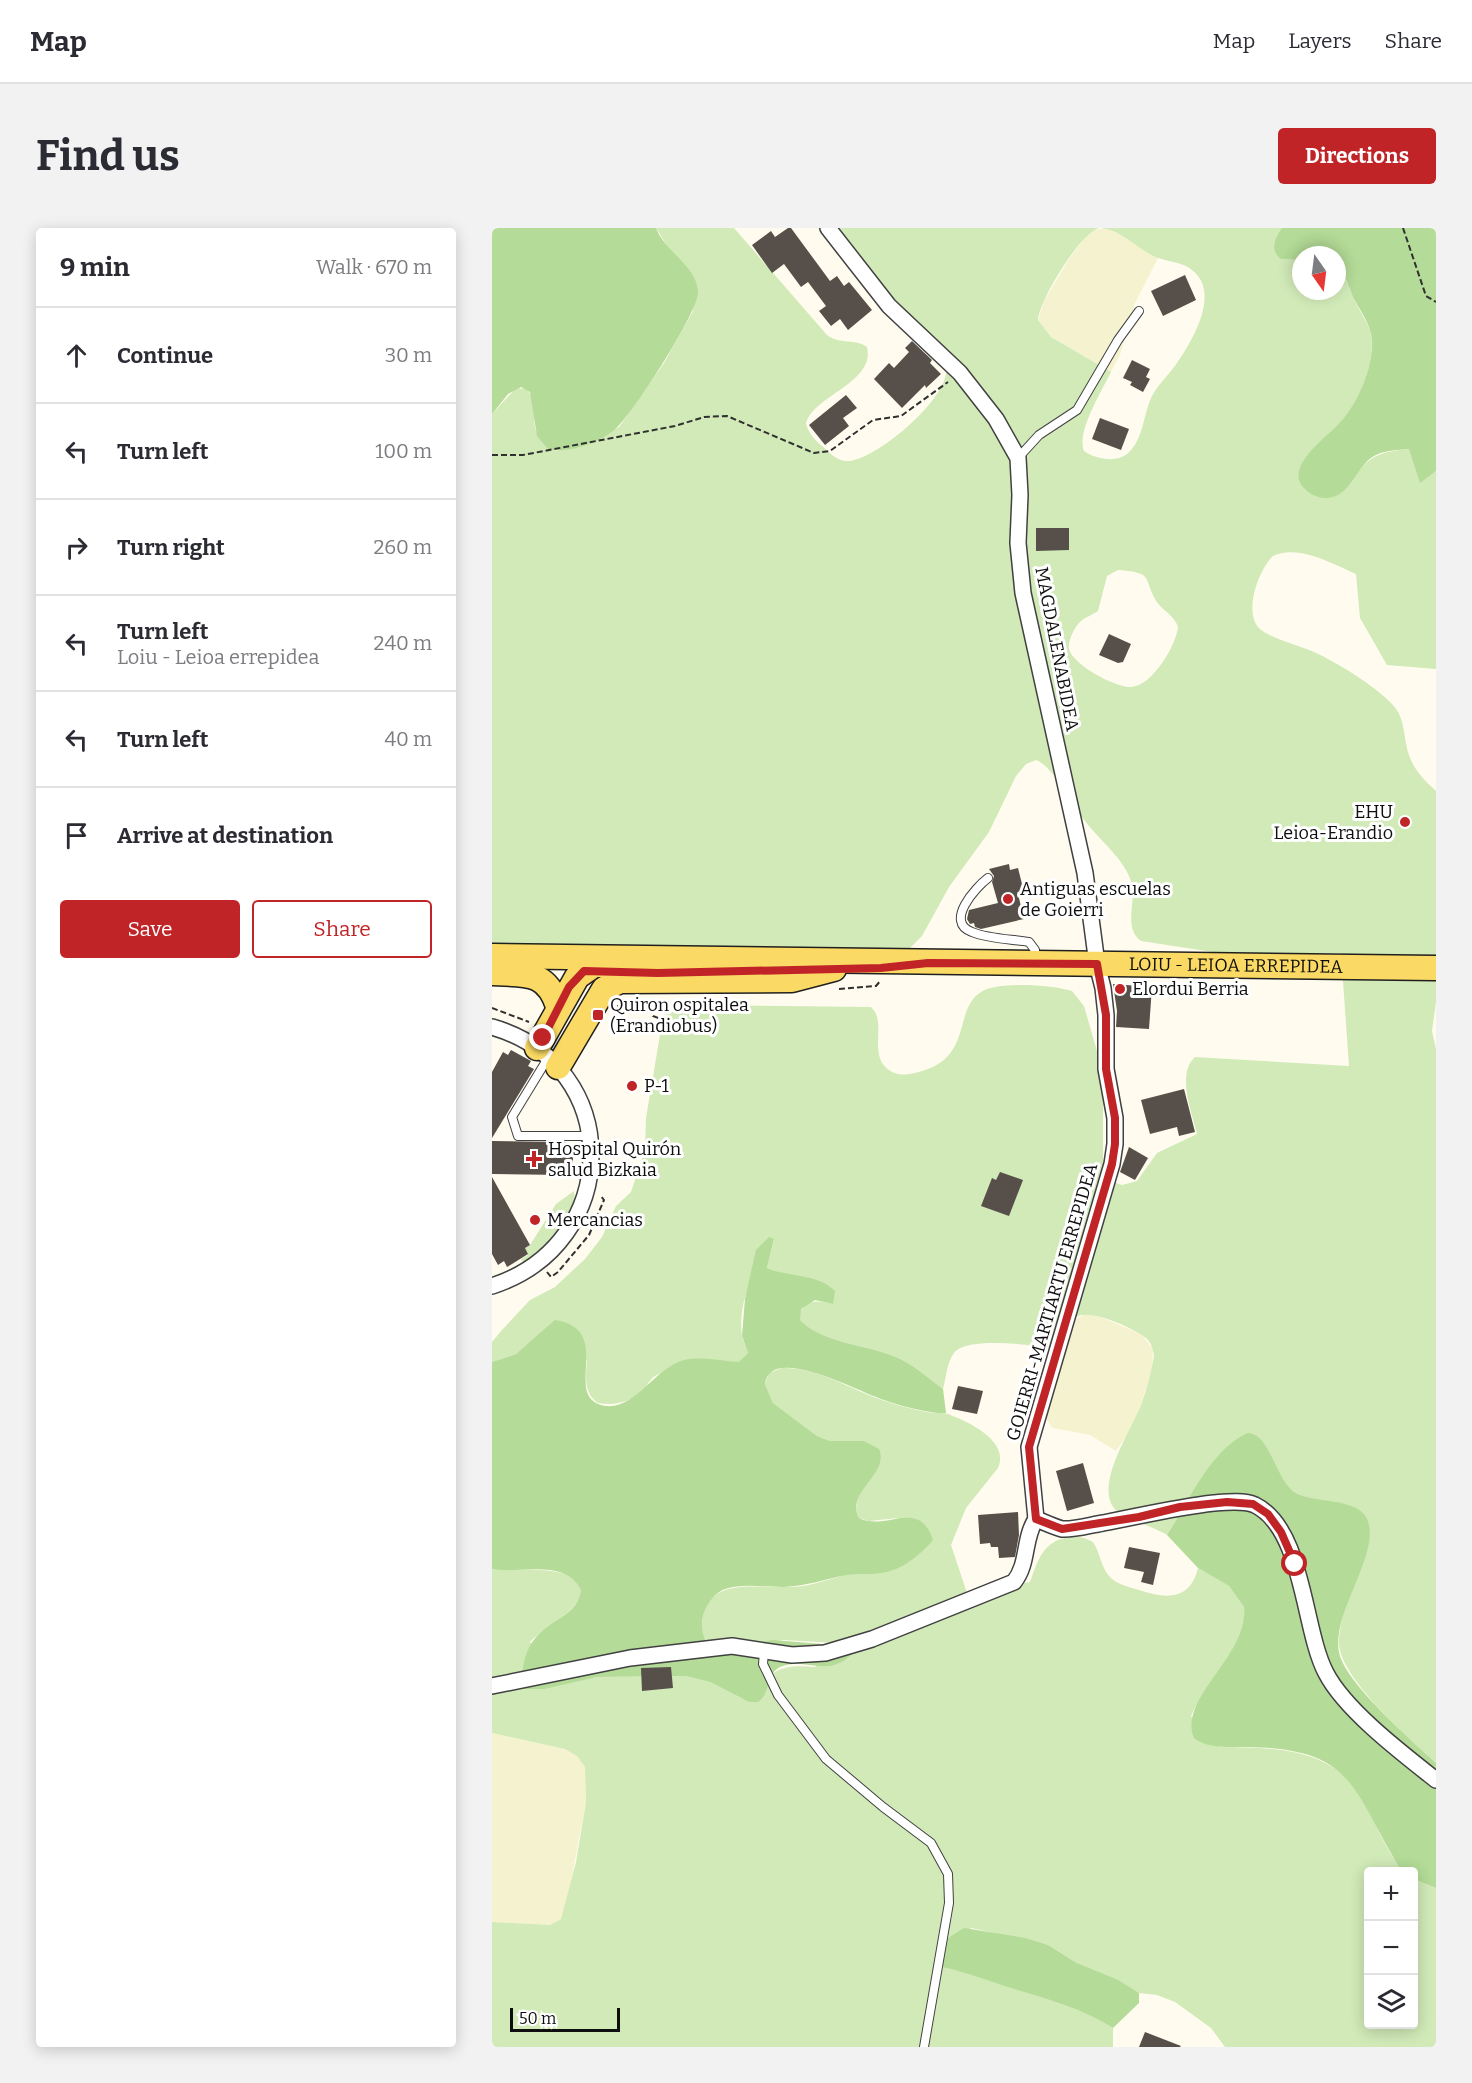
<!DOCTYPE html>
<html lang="en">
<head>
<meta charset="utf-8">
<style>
	:root { --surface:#fff; --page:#f2f2f3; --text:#2b2b33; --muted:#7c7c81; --line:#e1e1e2; --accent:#c02427 }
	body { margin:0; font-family:Bitter,serif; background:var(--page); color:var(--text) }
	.controls { position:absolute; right:18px; bottom:18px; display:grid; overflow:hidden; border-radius:6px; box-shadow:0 3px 15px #0003 }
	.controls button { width:54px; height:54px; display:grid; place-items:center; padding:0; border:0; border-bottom:2px solid var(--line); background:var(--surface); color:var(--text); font:30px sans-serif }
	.compass { position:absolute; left:800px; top:18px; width:54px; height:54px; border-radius:50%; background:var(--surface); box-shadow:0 3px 15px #0003; rotate:166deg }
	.scale { position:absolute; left:18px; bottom:15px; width:110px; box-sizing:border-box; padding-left:6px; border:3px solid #0e0e0e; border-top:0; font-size:16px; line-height:21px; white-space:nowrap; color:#0e0e0e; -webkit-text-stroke:4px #fff; paint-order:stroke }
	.stop { position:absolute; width:18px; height:18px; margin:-14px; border:4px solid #c02427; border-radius:50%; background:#fff }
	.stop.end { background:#c02427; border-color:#fff; box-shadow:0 2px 6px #0008 }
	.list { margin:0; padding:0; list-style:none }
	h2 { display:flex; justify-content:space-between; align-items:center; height:78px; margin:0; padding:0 24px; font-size:26px }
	h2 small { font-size:20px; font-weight:400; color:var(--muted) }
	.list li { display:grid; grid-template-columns:39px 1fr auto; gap:18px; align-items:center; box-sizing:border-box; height:96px; padding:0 24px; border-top:2px solid var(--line) }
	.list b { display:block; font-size:22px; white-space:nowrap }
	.list p { margin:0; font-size:20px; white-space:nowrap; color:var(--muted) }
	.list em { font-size:20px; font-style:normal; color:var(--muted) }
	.actions { display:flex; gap:12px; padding:18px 24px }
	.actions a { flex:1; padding:14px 0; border:2px solid var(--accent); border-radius:6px; text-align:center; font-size:21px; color:var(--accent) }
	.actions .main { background:var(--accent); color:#fff }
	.icon { flex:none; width:33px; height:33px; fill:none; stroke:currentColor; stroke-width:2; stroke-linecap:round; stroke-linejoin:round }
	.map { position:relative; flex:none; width:944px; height:1819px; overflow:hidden; border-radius:6px }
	header { display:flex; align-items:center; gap:36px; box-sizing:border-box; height:84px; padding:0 30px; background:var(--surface); border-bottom:2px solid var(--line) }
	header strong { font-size:28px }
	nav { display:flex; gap:33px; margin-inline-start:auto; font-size:21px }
	.intro { display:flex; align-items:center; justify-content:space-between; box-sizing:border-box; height:144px; padding:0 36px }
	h1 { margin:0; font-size:42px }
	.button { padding:15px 27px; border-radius:6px; background:var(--accent); color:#fff; font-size:21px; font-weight:700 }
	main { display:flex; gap:36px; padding:0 36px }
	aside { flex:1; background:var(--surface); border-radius:6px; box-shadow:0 3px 15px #0003 }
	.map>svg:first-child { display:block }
</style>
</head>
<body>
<header>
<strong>Map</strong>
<nav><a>Map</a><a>Layers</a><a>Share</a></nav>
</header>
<div class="intro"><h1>Find us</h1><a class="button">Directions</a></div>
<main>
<aside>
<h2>9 min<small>Walk · 670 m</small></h2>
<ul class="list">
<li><svg class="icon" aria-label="ahead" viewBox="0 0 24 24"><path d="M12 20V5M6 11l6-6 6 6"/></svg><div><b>Continue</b></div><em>30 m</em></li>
<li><svg class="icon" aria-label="left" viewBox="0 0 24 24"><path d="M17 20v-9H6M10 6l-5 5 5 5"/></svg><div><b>Turn left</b></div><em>100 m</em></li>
<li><svg class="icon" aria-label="right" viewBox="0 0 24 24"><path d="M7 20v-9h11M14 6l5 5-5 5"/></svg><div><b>Turn right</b></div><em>260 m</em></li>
<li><svg class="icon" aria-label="left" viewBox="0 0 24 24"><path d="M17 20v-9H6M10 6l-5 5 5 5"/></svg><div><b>Turn left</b><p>Loiu - Leioa errepidea</p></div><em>240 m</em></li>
<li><svg class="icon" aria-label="left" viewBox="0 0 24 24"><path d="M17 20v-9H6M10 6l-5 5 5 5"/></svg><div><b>Turn left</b></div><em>40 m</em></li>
<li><svg class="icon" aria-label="arrive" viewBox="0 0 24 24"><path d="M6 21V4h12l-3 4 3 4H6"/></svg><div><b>Arrive at destination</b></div></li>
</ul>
<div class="actions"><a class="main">Save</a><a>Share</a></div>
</aside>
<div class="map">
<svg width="944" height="1819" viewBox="0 0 944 1819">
	<rect width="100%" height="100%" fill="#fffcef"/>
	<g fill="#f5f3cf">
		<path d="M 613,0 L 640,12 L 666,30 L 643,75 L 628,127 L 619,144 L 559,109 L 546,92 L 552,73 L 577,31 L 598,3 Z"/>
		<path d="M 593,1086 L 606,1088 L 649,1106 L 661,1121 L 660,1143 L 649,1176 L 641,1198 L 624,1223 L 598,1207 L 560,1200 L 554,1189 L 554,1178 L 579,1094 Z"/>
		<path d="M 0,1505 L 73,1521 L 85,1528 L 93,1539 L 94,1574 L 74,1680 L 69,1691 L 58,1697 L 0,1694 Z"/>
	</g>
	<g fill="#d1eab8" fill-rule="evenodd">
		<path d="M 164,0 L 242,0 L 335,107 C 348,117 363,110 375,119 C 384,155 320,168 314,196 C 317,206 323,212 330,218 C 337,224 344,232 353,233 C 381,236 458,169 454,141 L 326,0 L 607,0 C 588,5 547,73 546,92 L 559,109 L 619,144 C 610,163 584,204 592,223 C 603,231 624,235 635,226 C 652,212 651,186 660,168 C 666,156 677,147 685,135 C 701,112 729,64 700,42 C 690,34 678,34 666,30 C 646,22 633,4 610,0 L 790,0 L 782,16 L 789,31 L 809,32 L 809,63 L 845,63 L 845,36 C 853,46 856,58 861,69 C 866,81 874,91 878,103 C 885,130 869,169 852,190 C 839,207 809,225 807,248 L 854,260 C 874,231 881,224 918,221 L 928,254 L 944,243 L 944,441 L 895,437 L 868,390 L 864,346 C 841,336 806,316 781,328 C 767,341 752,382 766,399 C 775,410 810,418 824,425 C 846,435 883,458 900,476 C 914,490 911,509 917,527 C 922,542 932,552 944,563 L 944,774 L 940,803 L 944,821 L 944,1535 C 918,1511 843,1447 847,1411 C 850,1376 869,1343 877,1309 L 856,1277 C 840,1274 819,1273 805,1265 C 777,1250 787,1219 755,1205 C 717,1223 697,1273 675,1307 C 664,1300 632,1289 625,1283 C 599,1261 640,1201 649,1177 C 655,1161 659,1145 662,1128 C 661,1122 660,1116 655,1111 C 644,1101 598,1080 584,1089 C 574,1095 569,1112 563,1121 C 544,1117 474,1108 462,1125 C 455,1134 454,1150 451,1161 C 436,1150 421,1136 404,1129 C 373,1116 332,1116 308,1092 L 307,1085 C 316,1070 326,1073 341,1076 L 325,1053 L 299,1049 L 275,1040 L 282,1012 C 264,1040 245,1071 250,1108 C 251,1113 254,1119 256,1125 L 247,1135 C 210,1131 200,1130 165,1147 C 159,1149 157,1155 153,1160 C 141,1174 123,1178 106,1175 C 91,1165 94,1148 95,1132 L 42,1111 L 24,1126 L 0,1134 L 0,1114 L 10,1102 L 38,1072 L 63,1059 L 93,1031 L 110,1009 L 124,978 L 139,964 L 153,922 L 154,890 L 171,789 L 190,777 L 379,779 C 396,794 375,827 397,842 C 405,848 414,847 423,845 C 483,832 460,782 489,764 C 506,753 561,757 580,763 L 592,778 L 607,830 L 611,859 L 611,942 L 618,953 L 630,957 L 645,953 L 665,925 L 705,906 C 700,885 684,846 703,829 L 857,838 L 849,725 L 740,727 L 649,713 C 631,700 644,675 640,656 C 633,631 608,613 593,593 C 581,578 561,538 544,532 L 534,536 L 524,548 L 497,604 L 457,659 L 430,708 L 416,722 L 0,719 L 0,186 L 24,160 L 35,161 C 53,185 27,202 64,223 L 97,214 L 127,199 L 172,135 L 201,83 L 177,21 ZM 626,342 C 664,345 650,350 665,374 C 671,383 683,388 686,399 C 684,418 660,458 639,459 C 624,460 581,437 577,421 C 576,414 580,405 584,399 C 589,390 599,388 606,383 L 615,348 Z"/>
		<path d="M 82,963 C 87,985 48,1023 31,1035 L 29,1031 L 36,1027 L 33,1020 L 38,1017 L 64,976 Z"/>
		<path d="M 290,1140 C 326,1139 357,1161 390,1172 C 404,1177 419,1181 434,1184 C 441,1185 450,1184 456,1186 C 477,1194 518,1213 506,1240 L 474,1280 L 459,1317 L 475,1365 L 538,1354 C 546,1332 551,1313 577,1309 C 586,1308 593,1309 601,1314 C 608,1324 609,1339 617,1348 C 624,1356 637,1359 647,1362 C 673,1371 698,1373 706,1340 L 737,1358 L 752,1379 C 757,1421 714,1452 699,1488 L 727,1519 C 780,1520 840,1518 871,1571 C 884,1595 893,1622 911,1643 L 876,1644 L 876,1796 L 922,1796 L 922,1651 L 944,1660 L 944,1819 L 733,1819 L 719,1800 L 683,1774 L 665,1767 L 647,1765 L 585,1735 L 556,1717 L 479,1700 L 446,1737 L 476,1744 L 573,1775 L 598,1785 L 621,1800 L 621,1819 L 0,1819 L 0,1694 L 58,1697 L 69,1691 L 84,1634 L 94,1574 L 93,1539 L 85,1528 L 73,1521 L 0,1505 L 0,1341 C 14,1343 108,1334 87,1371 C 79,1386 51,1401 38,1414 L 87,1452 L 105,1449 L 194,1448 L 218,1454 L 251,1471 C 281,1446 282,1435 323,1439 L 344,1415 L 291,1412 L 239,1419 L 219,1418 L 210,1406 C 207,1340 270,1364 311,1358 C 330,1355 347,1347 366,1345 L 406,1290 L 377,1293 L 367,1290 C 358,1273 375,1255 384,1241 L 372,1213 L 338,1213 L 325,1208 L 281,1175 L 273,1156 L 277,1145 Z"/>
	</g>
	<g fill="#b4db97">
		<path d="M 0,0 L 164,0 C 173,24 205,38 206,64 C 207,83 138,191 121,203 C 105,215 76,226 56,221 L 45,208 L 38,164 L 29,159 L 16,166 L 0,186 Z"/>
		<path d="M 790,0 L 944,0 L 944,243 L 928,255 L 917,221 C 906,222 892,222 882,228 C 864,238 859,268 836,270 C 823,271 803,259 807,243 C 813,222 839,206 851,191 C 868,171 884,132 879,106 C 876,92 867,81 861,69 C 856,57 853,46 845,36 L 845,27 L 809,27 L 809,32 L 789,31 C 777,22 783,10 790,0 Z"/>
		<path d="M 277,1009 L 282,1011 L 275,1040 C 296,1049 327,1046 343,1063 L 341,1076 L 323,1072 L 309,1081 L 308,1092 C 332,1116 373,1116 404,1129 C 421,1136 436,1150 451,1161 L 454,1185 L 446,1185 C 428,1183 409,1178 392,1172 C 371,1166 278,1114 273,1156 L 281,1175 L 325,1208 L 338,1213 L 372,1213 L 387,1221 C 398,1246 353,1264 367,1290 C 394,1304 427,1269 441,1312 C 427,1328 409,1343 388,1345 C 377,1347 366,1345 355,1347 C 333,1351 315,1358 292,1359 C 274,1359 250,1355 233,1361 C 212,1369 201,1404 219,1418 L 239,1419 L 281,1412 L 366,1419 C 339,1455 315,1427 288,1439 C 274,1446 279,1465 266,1474 L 257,1474 L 218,1454 L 194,1448 L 105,1449 L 52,1461 L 31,1461 C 25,1388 85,1400 89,1362 C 74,1330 28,1346 0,1341 L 0,1134 L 24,1126 L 63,1092 C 121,1101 74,1163 106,1176 C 140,1189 161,1140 192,1132 C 210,1128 229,1133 247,1134 L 256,1125 L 250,1108 L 253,1071 L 264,1022 Z"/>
		<path d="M 755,1205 C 777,1204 783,1249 801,1263 C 820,1277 865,1268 875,1291 C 891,1326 833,1391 849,1431 C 861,1461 919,1512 944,1535 L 944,1660 L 922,1651 L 922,1644 L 909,1642 C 860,1563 865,1521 756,1519 C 738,1519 716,1521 702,1510 C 685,1470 757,1428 752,1379 L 737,1358 L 706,1340 L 675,1307 C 697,1273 717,1223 755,1205 Z"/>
		<path d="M 472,1700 L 533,1710 L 556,1717 L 585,1735 L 626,1752 L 647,1765 L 647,1775 L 621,1800 C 584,1776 545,1769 504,1755 C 484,1748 466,1742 446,1738 L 453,1712 Z"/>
	</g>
	<g fill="#57504a">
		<path d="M 296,0 L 299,0 L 338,53 L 345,48 L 352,58 L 357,54 L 380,82 L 356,102 L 348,91 L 339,98 L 327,83 L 334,78 L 316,54 L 309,59 L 292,36 L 280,45 L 260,17 L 279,3 L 283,9 Z"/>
		<path d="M 693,47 L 704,72 L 671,88 L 659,63 Z"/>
		<path d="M 420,113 L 440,132 L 438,135 L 449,146 L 434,160 L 433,157 L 410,180 L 382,151 L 397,135 L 402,140 L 417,124 L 413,120 Z"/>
		<path d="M 640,132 L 658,141 L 654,149 L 658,151 L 651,164 L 638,157 L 640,154 L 631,150 Z"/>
		<path d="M 354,167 L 365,180 L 351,190 L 357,198 L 333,217 L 317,197 Z"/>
		<path d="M 608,190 L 637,201 L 629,222 L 600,211 Z"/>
		<path d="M 544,300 L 577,300 L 577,322 L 544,323 Z"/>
		<path d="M 617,406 L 639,416 L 631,434 L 626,435 L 607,427 Z"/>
		<path d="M 517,636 L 518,642 L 526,640 L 532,664 L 526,666 L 532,691 L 489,701 L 483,699 L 482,695 L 478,696 L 475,691 L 477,682 L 506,675 L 500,654 L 502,648 L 497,641 Z"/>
		<path d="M 621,756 L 660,759 L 657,801 L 624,799 L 625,783 Z"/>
		<path d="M 19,822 L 39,833 L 36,838 L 42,841 L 0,910 L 0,844 L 11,824 L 16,827 Z"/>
		<path d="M 692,861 L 703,904 L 687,908 L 685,899 L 658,906 L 649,872 Z"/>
		<path d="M 0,913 L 75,914 L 75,919 L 81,919 L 81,941 L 74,941 L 73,947 L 0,946 Z"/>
		<path d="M 637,919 L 656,930 L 643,952 L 628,944 Z"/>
		<path d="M 508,944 L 531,952 L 517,988 L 489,978 L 500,950 L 504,952 Z"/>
		<path d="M 0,949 L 38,1017 L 33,1020 L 36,1026 L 15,1039 L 12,1033 L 6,1037 L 0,1026 Z"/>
		<path d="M 466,1158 L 491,1163 L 485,1186 L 460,1181 Z"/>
		<path d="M 591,1235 L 602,1275 L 575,1283 L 564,1243 Z"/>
		<path d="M 526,1284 L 527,1307 L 523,1329 L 507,1330 L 506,1319 L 499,1319 L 498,1315 L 488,1316 L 486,1287 Z"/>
		<path d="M 637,1319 L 668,1325 L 661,1357 L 649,1354 L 652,1344 L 632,1340 Z"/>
		<path d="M 179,1439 L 181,1460 L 150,1463 L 149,1440 Z"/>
		<path d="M 653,1804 L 689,1818 L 688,1819 L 647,1819 Z"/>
	</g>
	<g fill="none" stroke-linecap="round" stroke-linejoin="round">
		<defs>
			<g id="service">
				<path d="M 526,230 L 547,207 L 585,182 L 626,112 L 647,83"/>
				<path d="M 496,650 C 484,659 452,694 480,704 C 497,711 519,711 537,714 L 543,722 L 543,732"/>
				<path d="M 56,830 L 20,889 L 26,908 L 97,908"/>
				<path d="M 272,1424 L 271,1436 L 286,1467 L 334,1531 L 391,1579 L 439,1615 L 456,1646 L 457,1675 L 432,1819"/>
			</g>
			<g id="minor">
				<path d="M 336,0 L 397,78 L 468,145 L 504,191 L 526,230 L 528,267 L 526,315 L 531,365 L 593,645 L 605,736 L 611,760 L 614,787 L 614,841 L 623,890 L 623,916 L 620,936 L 537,1219 L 544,1291"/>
				<path d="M 0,799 C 132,837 132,1015 0,1058"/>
				<path d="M 544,1291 C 552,1294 562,1299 570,1301 C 582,1302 598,1297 611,1295 C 648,1288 685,1279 722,1275 C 734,1274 752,1272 763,1277 C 812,1301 811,1402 834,1445 C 853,1482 911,1526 944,1552"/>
				<path d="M 0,1458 L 138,1430 L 240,1418 L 300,1427 L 333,1425 L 380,1411 L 522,1354 C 537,1335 531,1311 544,1291"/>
			</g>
			<g id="primary">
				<path id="s1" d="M 0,728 L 944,740"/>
				<path d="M 0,745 C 33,747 54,742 66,778"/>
				<path d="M 45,820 L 85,749 L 102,737 L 120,737"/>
				<path d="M 66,839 L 112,761 L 128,753 L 300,752 L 342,741"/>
			</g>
		</defs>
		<use href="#service" stroke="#414141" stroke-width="10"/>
		<use href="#minor" stroke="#414141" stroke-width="18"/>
		<use href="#primary" stroke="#1f1f1f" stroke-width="27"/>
		<g stroke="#303030" stroke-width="2" stroke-dasharray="6 3" stroke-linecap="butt">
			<path d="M 911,0 L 934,68 L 944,74"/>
			<path d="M 0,227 L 31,227 L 183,198 L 212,189 L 235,188 L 322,225 L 338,223 L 381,192 L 409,188 L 456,154"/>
			<path d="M 347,761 L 384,758 L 389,752"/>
			<path d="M 125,778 L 161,779 L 161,788 L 169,791"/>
			<path d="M 0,780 L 37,794"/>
			<path d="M 55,1044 L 59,1049 L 66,1044 L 97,1007 L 112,972 L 108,967"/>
		</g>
		<use href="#service" stroke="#fff" stroke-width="8"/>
		<use href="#minor" stroke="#fff" stroke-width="15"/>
		<use href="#primary" stroke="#fada64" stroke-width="24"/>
	</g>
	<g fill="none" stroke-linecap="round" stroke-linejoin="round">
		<path stroke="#c02427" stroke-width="8" d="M 51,810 L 77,759 L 92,743 L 166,745 L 389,740 L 436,735 L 605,736 L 614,787 L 614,841 L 623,890 L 623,916 L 620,936 L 537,1219 L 544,1291 L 570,1301 L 647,1289 L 688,1279 L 735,1274 L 761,1276 L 776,1286 L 789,1304 L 803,1336"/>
	</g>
	<g fill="#c02427" stroke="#fff" stroke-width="2">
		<circle cx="913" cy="594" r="6"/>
		<circle cx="516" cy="671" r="6"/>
		<circle cx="628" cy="761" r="6"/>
		<rect x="100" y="781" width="12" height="12" rx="3"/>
		<circle cx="140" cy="858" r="6"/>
		<path d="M39 922h6v6h6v6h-6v6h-6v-6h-6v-6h6z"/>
		<circle cx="43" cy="992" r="6"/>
	</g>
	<g text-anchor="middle" stroke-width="6" stroke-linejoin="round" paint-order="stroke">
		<g font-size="18" fill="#0e0e0e" stroke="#fff">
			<text transform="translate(565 421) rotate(79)" y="6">MAGDALENABIDEA</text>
			<text dy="6" stroke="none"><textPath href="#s1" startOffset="744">LOIU - LEIOA ERREPIDEA</textPath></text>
			<text transform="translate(560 1074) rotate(-74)" y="6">GOIERRI-MARTIARTU ERREPIDEA</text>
		</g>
		<g font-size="18" fill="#0e0e0e" stroke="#fff" text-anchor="start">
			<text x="901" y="590" text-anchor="end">EHU<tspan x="901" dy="21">Leioa-Erandio</tspan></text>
			<text x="528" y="667">Antiguas escuelas<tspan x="528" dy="21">de Goierri</tspan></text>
			<text x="640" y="767">Elordui Berria</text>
			<text x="118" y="783">Quiron ospitalea<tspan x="118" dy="21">(Erandiobus)</tspan></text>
			<text x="152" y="864">P-1</text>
			<text x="56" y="927">Hospital Quirón<tspan x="56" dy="21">salud Bizkaia</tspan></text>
			<text x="55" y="998">Mercancias</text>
		</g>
	</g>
</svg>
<div class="controls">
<button>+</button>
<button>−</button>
<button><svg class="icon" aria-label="layers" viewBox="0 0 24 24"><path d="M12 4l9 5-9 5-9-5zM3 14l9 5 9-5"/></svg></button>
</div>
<svg class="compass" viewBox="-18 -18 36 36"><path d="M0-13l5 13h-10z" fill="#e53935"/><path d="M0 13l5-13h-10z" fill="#7c7c81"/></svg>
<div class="scale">50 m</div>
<div class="stop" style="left:803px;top:1336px"></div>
<div class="stop end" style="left:51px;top:810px"></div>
</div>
</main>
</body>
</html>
